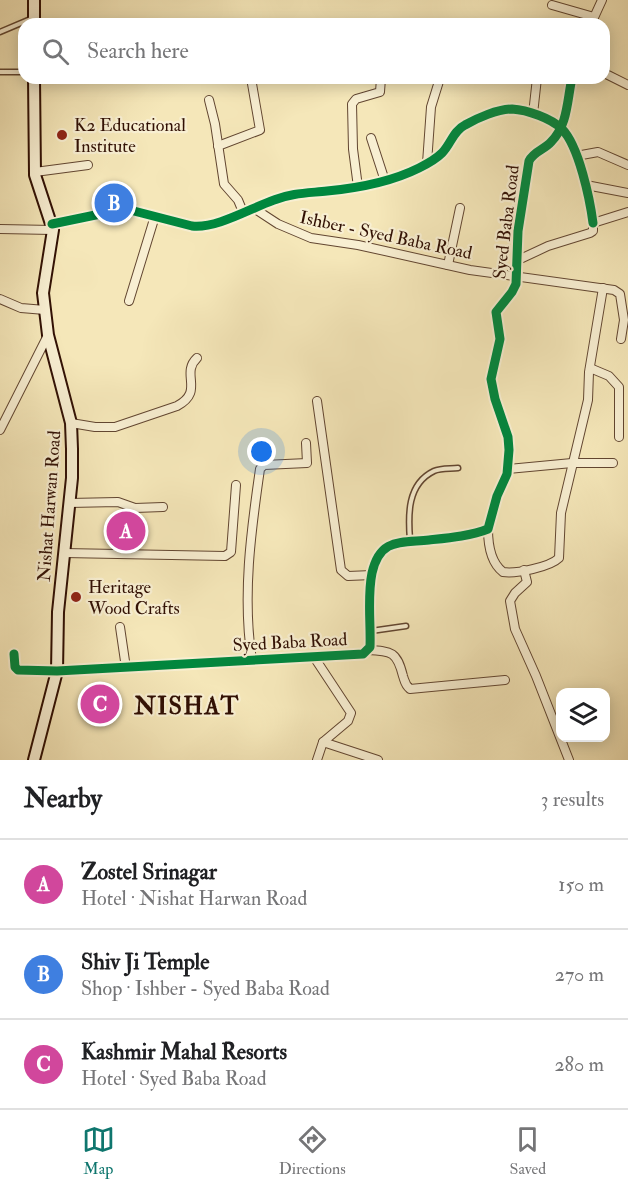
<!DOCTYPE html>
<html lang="en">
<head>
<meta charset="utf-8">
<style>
	:root { --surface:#fff; --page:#f6f6f6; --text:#202124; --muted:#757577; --line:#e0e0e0; --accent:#0f766e }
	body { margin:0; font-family:"IM FELL Double Pica",serif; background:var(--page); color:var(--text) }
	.controls { position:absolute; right:18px; bottom:18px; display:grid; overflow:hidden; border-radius:12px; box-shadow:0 3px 15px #0003 }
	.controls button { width:54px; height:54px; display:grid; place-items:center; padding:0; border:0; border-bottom:2px solid var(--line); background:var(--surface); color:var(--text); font:30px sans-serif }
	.you { position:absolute; left:262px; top:452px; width:21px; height:21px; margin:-15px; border:4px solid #fff; border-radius:50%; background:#1a73e8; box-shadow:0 0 0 9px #1a73e833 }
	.badge { display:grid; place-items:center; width:39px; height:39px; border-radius:50%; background:var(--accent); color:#fff; font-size:20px; font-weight:700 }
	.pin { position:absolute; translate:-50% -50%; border:3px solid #fff; box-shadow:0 2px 6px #0006 }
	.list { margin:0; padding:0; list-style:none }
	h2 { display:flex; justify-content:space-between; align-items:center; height:78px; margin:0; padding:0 24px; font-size:26px }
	h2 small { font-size:20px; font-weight:400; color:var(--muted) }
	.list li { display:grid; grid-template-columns:39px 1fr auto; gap:18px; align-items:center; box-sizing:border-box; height:90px; padding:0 24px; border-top:2px solid var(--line) }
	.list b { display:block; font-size:22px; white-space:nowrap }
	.list p { margin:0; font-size:20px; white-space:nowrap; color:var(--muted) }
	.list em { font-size:20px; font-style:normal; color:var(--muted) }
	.icon { flex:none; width:33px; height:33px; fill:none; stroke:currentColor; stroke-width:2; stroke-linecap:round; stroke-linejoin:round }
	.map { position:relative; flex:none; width:628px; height:760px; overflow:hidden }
	.search { position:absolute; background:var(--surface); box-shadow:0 3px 15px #0003; left:18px; right:18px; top:18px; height:66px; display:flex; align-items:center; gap:15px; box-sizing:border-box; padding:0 21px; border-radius:18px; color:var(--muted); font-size:22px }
	.sheet { height:348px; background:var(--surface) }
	nav { display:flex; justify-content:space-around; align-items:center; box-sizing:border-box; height:84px; border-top:2px solid var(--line); background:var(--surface); font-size:16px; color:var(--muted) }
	nav a { display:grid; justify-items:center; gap:3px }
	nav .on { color:var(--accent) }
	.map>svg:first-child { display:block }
</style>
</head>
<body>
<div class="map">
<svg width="628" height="760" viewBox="0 0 628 760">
	<rect width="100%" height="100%" fill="#f5e7b9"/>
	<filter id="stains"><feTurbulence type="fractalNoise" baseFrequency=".00333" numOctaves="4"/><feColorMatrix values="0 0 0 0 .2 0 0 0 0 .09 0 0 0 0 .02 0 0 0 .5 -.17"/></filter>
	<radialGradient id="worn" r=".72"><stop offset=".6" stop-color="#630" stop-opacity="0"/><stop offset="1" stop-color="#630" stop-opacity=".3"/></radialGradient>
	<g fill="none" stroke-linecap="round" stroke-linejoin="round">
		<defs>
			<g id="service">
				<path d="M 0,32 L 33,18"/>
				<path d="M 0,72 L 24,72"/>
				<path d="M 410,540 C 408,515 407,484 434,471 C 441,468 451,469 458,468"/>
				<path d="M 371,631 L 406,626"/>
			</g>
			<g id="minor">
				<path d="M 552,5 L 594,17"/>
				<path d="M 591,24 L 602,0"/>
				<path d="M 604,73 L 628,85"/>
				<path d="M 209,100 L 215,124 L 224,184 L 238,200 L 243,212"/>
				<path d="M 533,114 L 537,78"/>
				<path d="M 371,138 L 385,181"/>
				<path d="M 218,146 L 260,130 L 251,78"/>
				<path d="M 576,156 L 598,152 L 628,165"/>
				<path d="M 427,163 L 431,107 L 440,78"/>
				<path d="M 35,172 L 88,165"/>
				<path d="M 586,185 L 628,193"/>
				<path d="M 358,187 L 353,149 L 352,104 L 356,99 L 380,92 L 381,78"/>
				<path d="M 255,209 L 278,224 L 311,238 L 358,245 L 470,270 L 614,290 L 620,294 L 624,320 L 621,339"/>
				<path d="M 52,224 L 110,212 L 130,210 L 192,226 C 216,229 251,208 274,200 C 291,193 309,193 327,191 C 359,188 391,182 419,168 C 427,164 436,159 442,153 C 451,144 453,131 465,125 C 477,118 498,109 512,109 C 527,110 551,118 562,129 C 579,146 590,200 593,223"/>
				<path d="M 0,229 L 53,230"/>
				<path d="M 516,261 L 548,246 L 590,233 L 593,231 L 593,223 L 628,212"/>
				<path d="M 448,265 L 460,208"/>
				<path d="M 0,299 L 21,308 L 45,310"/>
				<path d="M 129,301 L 155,216"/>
				<path d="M 590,368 L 609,376 L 619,387 L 619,437"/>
				<path d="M 317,401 L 341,570 L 348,576 L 372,575"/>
				<path d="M 71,423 L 95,427 L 115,427 L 177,406 C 205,391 180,374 197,358"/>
				<path d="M 0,430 L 48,335"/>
				<path d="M 508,469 L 572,463 L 613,463"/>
				<path d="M 69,503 L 118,502 L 135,508 L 163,507"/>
				<path d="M 488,529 C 488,544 490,562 503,572 C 516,574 550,567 559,558 L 561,513 L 588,400 L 589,372 L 603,288"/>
				<path d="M 64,553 L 225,556 L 231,552 L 236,485"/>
				<path d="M 524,570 L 527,582 L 515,593 L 510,601 L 515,629 L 536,676 L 569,760"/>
				<path d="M 120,627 L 126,668"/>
				<path d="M 368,650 C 392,651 397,652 403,676 C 405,682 405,685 410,689 L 505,680"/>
				<path d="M 14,654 L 15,667 L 18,670 L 57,671 L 363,654 L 370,647 C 371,624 367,597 372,573 C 380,538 400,543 429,540 C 448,538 471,536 488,529 L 497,496 L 507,474 L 509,450 L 508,437 L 495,399 L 491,379 L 500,339 L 496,312 L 512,292 L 516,284 L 518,231 L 529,161 C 534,151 544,150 551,142 C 568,125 567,100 572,78"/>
				<path d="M 314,657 L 351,713 L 348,721 L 323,742 L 317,760"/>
				<path d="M 252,660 C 242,597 251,531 260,469 L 264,465 L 307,463 L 306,443"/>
				<path d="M 323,742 L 378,760"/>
			</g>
			<g id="secondary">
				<path d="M 34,24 L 34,0"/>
				<path d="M 34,78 L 35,175 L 53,230 L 43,293 L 48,335 L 71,423 L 72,449 L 72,478 L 58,612 L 57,671 L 34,760"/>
			</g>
		</defs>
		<use href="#service" stroke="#624631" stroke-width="7"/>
		<use href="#minor" stroke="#624631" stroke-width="10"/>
		<use href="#secondary" stroke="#311004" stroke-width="14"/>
		<use href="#service" stroke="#f8efd2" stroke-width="4"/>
		<use href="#minor" stroke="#f8efd2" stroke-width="8"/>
		<use href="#secondary" stroke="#f8efd2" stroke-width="10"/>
		<defs>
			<g id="cycleway">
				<path d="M 52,224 L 110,212 L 130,210 L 192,226 C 216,229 251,208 274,200 C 291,193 309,193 327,191 C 359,188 391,182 419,168 C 427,164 436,159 442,153 C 451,144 453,131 465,125 C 477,118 498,109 512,109 C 527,110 551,118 562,129 C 579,146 590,200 593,223"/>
				<path d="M 14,654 L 15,667 L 18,670 L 57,671 L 363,654 L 370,647 C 371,624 367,597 372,573 C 380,538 400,543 429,540 C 448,538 471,536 488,529 L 497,496 L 507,474 L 509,450 L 508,437 L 495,399 L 491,379 L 500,339 L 496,312 L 512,292 L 516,284 L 518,231 L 529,161 C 534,151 544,150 551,142 C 568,125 567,100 572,78"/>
			</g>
		</defs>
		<use href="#cycleway" stroke="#f8efd2" stroke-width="13"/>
		<use href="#cycleway" stroke="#00873e" stroke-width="9"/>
	</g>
	<g fill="#8f2418" stroke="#f8efd2" stroke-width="2">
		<circle cx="62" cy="135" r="6"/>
		<circle cx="76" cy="597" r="6"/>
	</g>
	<g text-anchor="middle" stroke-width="4.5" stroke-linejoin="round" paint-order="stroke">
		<g font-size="18" fill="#311004" stroke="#f8efd2" text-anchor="start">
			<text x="74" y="131">K2 Educational<tspan x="74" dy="21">Institute</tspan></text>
			<text x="88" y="593">Heritage<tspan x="88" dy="21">Wood Crafts</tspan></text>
		</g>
		<g font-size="18" fill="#311004" stroke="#f8efd2">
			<text transform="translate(506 222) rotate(-83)" y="6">Syed Baba Road</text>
			<text transform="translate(386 235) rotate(12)" y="6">Ishber - Syed Baba Road</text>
			<text transform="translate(49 506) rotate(-86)" y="6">Nishat Harwan Road</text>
			<text transform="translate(290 642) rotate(-3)" y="6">Syed Baba Road</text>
		</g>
		<g font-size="24" font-weight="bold" letter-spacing="1.5" fill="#311004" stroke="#f8efd2">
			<text x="187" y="714">NISHAT</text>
		</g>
	</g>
	<rect width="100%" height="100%" filter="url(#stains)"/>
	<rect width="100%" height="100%" fill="url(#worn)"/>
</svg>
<div class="controls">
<button><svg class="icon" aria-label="layers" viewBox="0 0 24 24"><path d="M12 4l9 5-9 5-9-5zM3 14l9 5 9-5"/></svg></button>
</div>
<div class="you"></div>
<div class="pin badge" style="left:126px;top:531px;background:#d1479c">A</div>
<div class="pin badge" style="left:114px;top:203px;background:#3f7fe0">B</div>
<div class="pin badge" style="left:100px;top:704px;background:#d1479c">C</div>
<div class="search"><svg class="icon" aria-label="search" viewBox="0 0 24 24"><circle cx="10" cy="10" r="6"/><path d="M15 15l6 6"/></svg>Search here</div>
</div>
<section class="sheet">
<h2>Nearby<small>3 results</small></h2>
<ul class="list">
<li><span class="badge" style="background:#d1479c">A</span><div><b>Zostel Srinagar</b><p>Hotel · Nishat Harwan Road</p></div><em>150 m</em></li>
<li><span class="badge" style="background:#3f7fe0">B</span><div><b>Shiv Ji Temple</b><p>Shop · Ishber - Syed Baba Road</p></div><em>270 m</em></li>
<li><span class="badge" style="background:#d1479c">C</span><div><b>Kashmir Mahal Resorts</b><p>Hotel · Syed Baba Road</p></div><em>280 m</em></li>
</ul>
</section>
<nav>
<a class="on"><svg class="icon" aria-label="map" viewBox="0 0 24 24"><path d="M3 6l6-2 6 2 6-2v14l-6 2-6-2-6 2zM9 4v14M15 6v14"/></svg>Map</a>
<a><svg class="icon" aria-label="directions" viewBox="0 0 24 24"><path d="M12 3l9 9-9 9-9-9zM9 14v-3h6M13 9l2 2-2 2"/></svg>Directions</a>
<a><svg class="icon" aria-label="saved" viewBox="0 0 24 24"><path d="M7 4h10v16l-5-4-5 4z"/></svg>Saved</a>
</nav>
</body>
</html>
